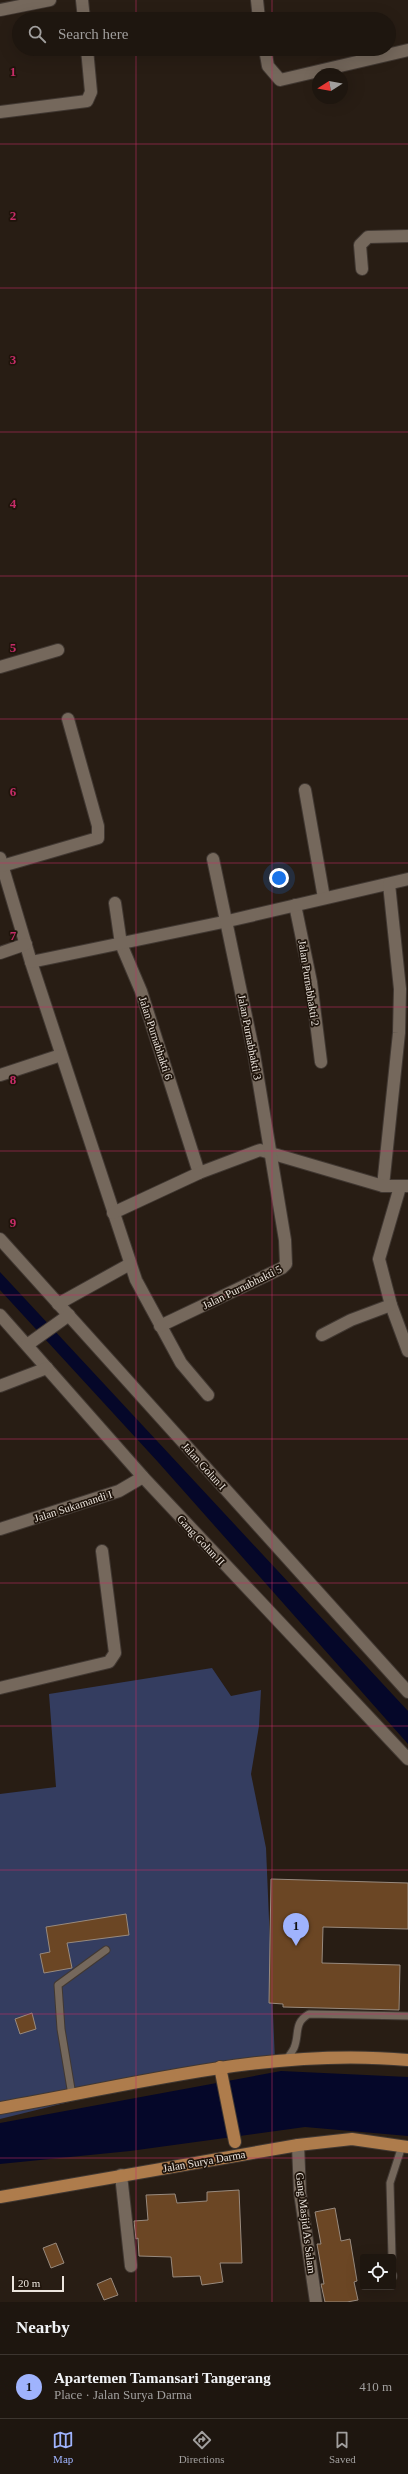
<!DOCTYPE html>
<html lang="en">
<head>
<meta charset="utf-8">
<style>
	:root { --surface:#1e160f; --page:#2b231d; --text:#f1f3f6; --muted:#a19f9e; --line:#3c352f; --accent:#9fb3fd }
	body { margin:0; font-family:Georgia,serif; background:var(--page); color:var(--text) }
	.controls { position:absolute; right:12px; bottom:12px; display:grid; overflow:hidden; border-radius:4px; box-shadow:0 4px 16px #0002 }
	.controls button { width:36px; height:36px; display:grid; place-items:center; padding:0; border:0; border-bottom:1px solid var(--line); background:var(--surface); color:var(--text); font:20px sans-serif }
	.compass { position:absolute; left:312px; top:68px; width:36px; height:36px; border-radius:50%; background:var(--surface); box-shadow:0 4px 16px #0002; rotate:259deg }
	.scale { position:absolute; left:12px; bottom:10px; width:52px; box-sizing:border-box; padding-left:4px; border:2px solid #ece5de; border-top:0; font-size:11px; line-height:14px; white-space:nowrap; color:#ece5de; -webkit-text-stroke:3px #1f140b; paint-order:stroke }
	.you { position:absolute; left:279px; top:878px; width:14px; height:14px; margin:-10px; border:3px solid #fff; border-radius:50%; background:#1a73e8; box-shadow:0 0 0 6px #1a73e833 }
	.badge { display:grid; place-items:center; width:26px; height:26px; border-radius:50%; background:var(--accent); color:#111; font-size:13px; font-weight:700 }
	.pin { position:absolute; translate:-50% -33px; filter:drop-shadow(0 1px 2px #0008) }
	.pin::after { content:''; position:absolute; top:21px; width:14px; height:12px; background:inherit; clip-path:polygon(0 0,100% 0,50% 100%) }
	.list { margin:0; padding:0; list-style:none }
	h2 { display:flex; justify-content:space-between; align-items:center; height:52px; margin:0; padding:0 16px; font-size:17px }
	h2 small { font-size:13px; font-weight:400; color:var(--muted) }
	.list li { display:grid; grid-template-columns:26px 1fr auto; gap:12px; align-items:center; box-sizing:border-box; height:64px; padding:0 16px; border-top:1px solid var(--line) }
	.list b { display:block; font-size:15px; white-space:nowrap }
	.list p { margin:0; font-size:13px; white-space:nowrap; color:var(--muted) }
	.list em { font-size:13px; font-style:normal; color:var(--muted) }
	.icon { flex:none; width:22px; height:22px; fill:none; stroke:currentColor; stroke-width:2; stroke-linecap:round; stroke-linejoin:round }
	.map { position:relative; flex:none; width:408px; height:2302px; overflow:hidden }
	.search { position:absolute; background:var(--surface); box-shadow:0 4px 16px #0002; left:12px; right:12px; top:12px; height:44px; display:flex; align-items:center; gap:10px; box-sizing:border-box; padding:0 14px; border-radius:22px; color:var(--muted); font-size:15px }
	.sheet { height:116px; background:var(--surface) }
	nav { display:flex; justify-content:space-around; align-items:center; box-sizing:border-box; height:56px; border-top:1px solid var(--line); background:var(--surface); font-size:11px; color:var(--muted) }
	nav a { display:grid; justify-items:center; gap:2px }
	nav .on { color:var(--accent) }
	.map>svg:first-child { display:block }
</style>
</head>
<body>
<div class="map">
<svg width="408" height="2302" viewBox="0 0 408 2302">
	<rect width="100%" height="100%" fill="#281d14"/>
	<path fill="#343d60" d="M 212,1668 L 231,1696 L 261,1690 L 259,1726 L 251,1774 L 266,1848 L 275,2061 L 73,2101 L 0,2119 L 0,1794 L 56,1787 L 49,1694 Z"/>
	<g fill="#050729">
		<path d="M 0,1272 L 408,1711 L 408,1744 L 158,1462 L 0,1290 Z"/>
		<path d="M 281,2071 L 408,2077 L 408,2136 L 305,2127 L 130,2151 L 0,2164 L 0,2123 Z"/>
	</g>
	<g fill="#6b4624" stroke="#988a7e">
		<path d="M 271,1879 L 408,1883 L 408,1929 L 323,1927 L 322,1963 L 400,1965 L 399,2010 L 283,2007 L 283,2004 L 269,2003 Z"/>
		<path d="M 126,1914 L 129,1935 L 67,1943 L 72,1968 L 44,1973 L 40,1954 L 50,1952 L 46,1927 Z"/>
		<path d="M 32,2013 L 36,2029 L 20,2034 L 15,2019 Z"/>
		<path d="M 239,2190 L 242,2263 L 220,2263 L 223,2282 L 202,2285 L 200,2276 L 173,2277 L 171,2257 L 139,2256 L 138,2238 L 136,2239 L 134,2221 L 148,2220 L 146,2195 L 175,2194 L 177,2203 L 207,2201 L 207,2192 Z"/>
		<path d="M 335,2208 L 341,2241 L 350,2239 L 357,2281 L 354,2282 L 358,2300 L 347,2302 L 325,2302 L 321,2284 L 324,2284 L 317,2244 L 321,2244 L 315,2212 Z"/>
		<path d="M 56,2243 L 64,2263 L 51,2268 L 43,2248 Z"/>
		<path d="M 111,2278 L 118,2295 L 104,2300 L 97,2284 Z"/>
	</g>
	<g fill="none" stroke-linecap="round" stroke-linejoin="round">
		<defs>
			<g id="service">
				<path d="M 286,2060 C 289,2056 292,2052 294,2048 C 300,2034 293,2023 309,2014 L 408,2016"/>
				<path d="M 72,2095 L 61,2029 L 58,1985 L 106,1950"/>
				<path d="M 392,2257 L 390,2183 L 402,2146"/>
				<path d="M 393,2275 L 393,2277"/>
			</g>
			<g id="minor">
				<path d="M 82,0 L 84,19"/>
				<path d="M 257,0 L 259,19"/>
				<path d="M 0,10 L 50,0"/>
				<path d="M 265,49 L 268,66 L 280,80 L 408,50"/>
				<path d="M 0,112 L 87,101 L 91,92 L 87,49"/>
				<path d="M 362,269 L 360,245 L 368,237 L 408,236"/>
				<path d="M 0,667 L 58,650"/>
				<path d="M 305,790 L 324,898"/>
				<path d="M 0,858 L 31,962 L 136,1280 L 181,1363 L 208,1395"/>
				<path d="M 2,866 L 98,838 L 98,826 L 68,719"/>
				<path d="M 115,903 L 121,944 L 141,991 L 199,1173"/>
				<path d="M 295,905 L 311,982 L 321,1062"/>
				<path d="M 0,953 L 26,944"/>
				<path d="M 31,962 L 228,921 L 408,879"/>
				<path d="M 0,1075 L 61,1055"/>
				<path d="M 383,1186 L 399,1033 L 400,989 L 389,884"/>
				<path d="M 400,1187 L 379,1259 L 391,1305 L 408,1351"/>
				<path d="M 113,1213 L 199,1173 L 260,1150 L 383,1186 L 408,1186"/>
				<path d="M 0,1239 L 408,1692"/>
				<path d="M 58,1304 L 130,1264"/>
				<path d="M 0,1315 L 143,1477 L 408,1759"/>
				<path d="M 160,1326 L 282,1268 L 286,1264 L 285,1240 L 254,1054 L 213,859"/>
				<path d="M 322,1335 L 351,1320 L 391,1305"/>
				<path d="M 27,1345 L 69,1315"/>
				<path d="M 0,1386 L 47,1368"/>
				<path d="M 0,1529 L 119,1491 L 143,1477"/>
				<path d="M 0,1688 L 109,1662 L 115,1653 L 102,1551"/>
				<path d="M 298,2145 L 300,2193 L 316,2302"/>
				<path d="M 121,2175 L 131,2266"/>
			</g>
			<g id="primary">
				<path d="M 220,2067 L 235,2142"/>
				<path d="M 0,2108 C 135,2085 270,2047 408,2060"/>
				<path d="M 0,2197 L 298,2145 L 352,2139 L 408,2147"/>
			</g>
		</defs>
		<use href="#service" stroke="#413832" stroke-width="9"/>
		<use href="#minor" stroke="#413832" stroke-width="14"/>
		<use href="#primary" stroke="#413832" stroke-width="14"/>
		<use href="#service" stroke="#75685c" stroke-width="7"/>
		<use href="#minor" stroke="#75685c" stroke-width="12"/>
		<use href="#primary" stroke="#ae7c4c" stroke-width="12"/>
	</g>
	<path fill="none" stroke="#c62c68" stroke-width="1" stroke-opacity="0.55" d="M 136,0 L 136,19M 272,0 L 272,19M 136,49 L 136,2302M 272,49 L 272,2302M 0,144 L 408,144M 0,288 L 408,288M 0,432 L 408,432M 0,576 L 408,576M 0,719 L 408,719M 0,863 L 408,863M 0,1007 L 408,1007M 0,1151 L 408,1151M 0,1295 L 408,1295M 0,1439 L 408,1439M 0,1583 L 408,1583M 0,1726 L 408,1726M 0,1870 L 408,1870M 0,2014 L 408,2014M 0,2158 L 408,2158"/>
	<g text-anchor="middle" stroke-width="3.5" stroke-linejoin="round" paint-order="stroke">
		<g font-size="11" fill="#ece5de" stroke="#1f140b">
			<text transform="translate(309 983) rotate(81)" y="4">Jalan Purnabhakti 2</text>
			<text transform="translate(250 1037) rotate(79)" y="4">Jalan Purnabhakti 3</text>
			<text transform="translate(156 1038) rotate(72)" y="4">Jalan Purnabhakti 6</text>
			<text transform="translate(242 1287) rotate(-26)" y="4">Jalan Purnabhakti 5</text>
			<text transform="translate(204 1466) rotate(48)" y="4">Jalan Golun I</text>
			<text transform="translate(73 1506) rotate(-18)" y="4">Jalan Sukamandi I</text>
			<text transform="translate(201 1540) rotate(47)" y="4">Gang Golun II</text>
			<text transform="translate(204 2161) rotate(-10)" y="4">Jalan Surya Darma</text>
			<text transform="translate(306 2223) rotate(83)" y="4">Gang Masjid As Salam</text>
		</g>
	</g>
	<g font-size="13" text-anchor="middle" font-weight="bold" fill="#c62c68" stroke="#1f140b" stroke-width="3.5" stroke-linejoin="round" paint-order="stroke">
		<text x="13" y="76">1</text>
		<text x="13" y="220">2</text>
		<text x="13" y="364">3</text>
		<text x="13" y="508">4</text>
		<text x="13" y="652">5</text>
		<text x="13" y="796">6</text>
		<text x="13" y="940">7</text>
		<text x="13" y="1084">8</text>
		<text x="13" y="1227">9</text>
	</g>
</svg>
<div class="controls">
<button><svg class="icon" aria-label="locate" viewBox="0 0 24 24"><circle cx="12" cy="12" r="6"/><path d="M12 2v4M12 18v4M2 12h4M18 12h4"/></svg></button>
</div>
<svg class="compass" viewBox="-18 -18 36 36"><path d="M0-13l5 13h-10z" fill="#e53935"/><path d="M0 13l5-13h-10z" fill="#a19f9e"/></svg>
<div class="scale">20 m</div>
<div class="you"></div>
<div class="pin badge" style="left:296px;top:1946px">1</div>
<div class="search"><svg class="icon" aria-label="search" viewBox="0 0 24 24"><circle cx="10" cy="10" r="6"/><path d="M15 15l6 6"/></svg>Search here</div>
</div>
<section class="sheet">
<h2>Nearby<small></small></h2>
<ul class="list">
<li><span class="badge">1</span><div><b>Apartemen Tamansari Tangerang</b><p>Place · Jalan Surya Darma</p></div><em>410 m</em></li>
</ul>
</section>
<nav>
<a class="on"><svg class="icon" aria-label="map" viewBox="0 0 24 24"><path d="M3 6l6-2 6 2 6-2v14l-6 2-6-2-6 2zM9 4v14M15 6v14"/></svg>Map</a>
<a><svg class="icon" aria-label="directions" viewBox="0 0 24 24"><path d="M12 3l9 9-9 9-9-9zM9 14v-3h6M13 9l2 2-2 2"/></svg>Directions</a>
<a><svg class="icon" aria-label="saved" viewBox="0 0 24 24"><path d="M7 4h10v16l-5-4-5 4z"/></svg>Saved</a>
</nav>
</body>
</html>
